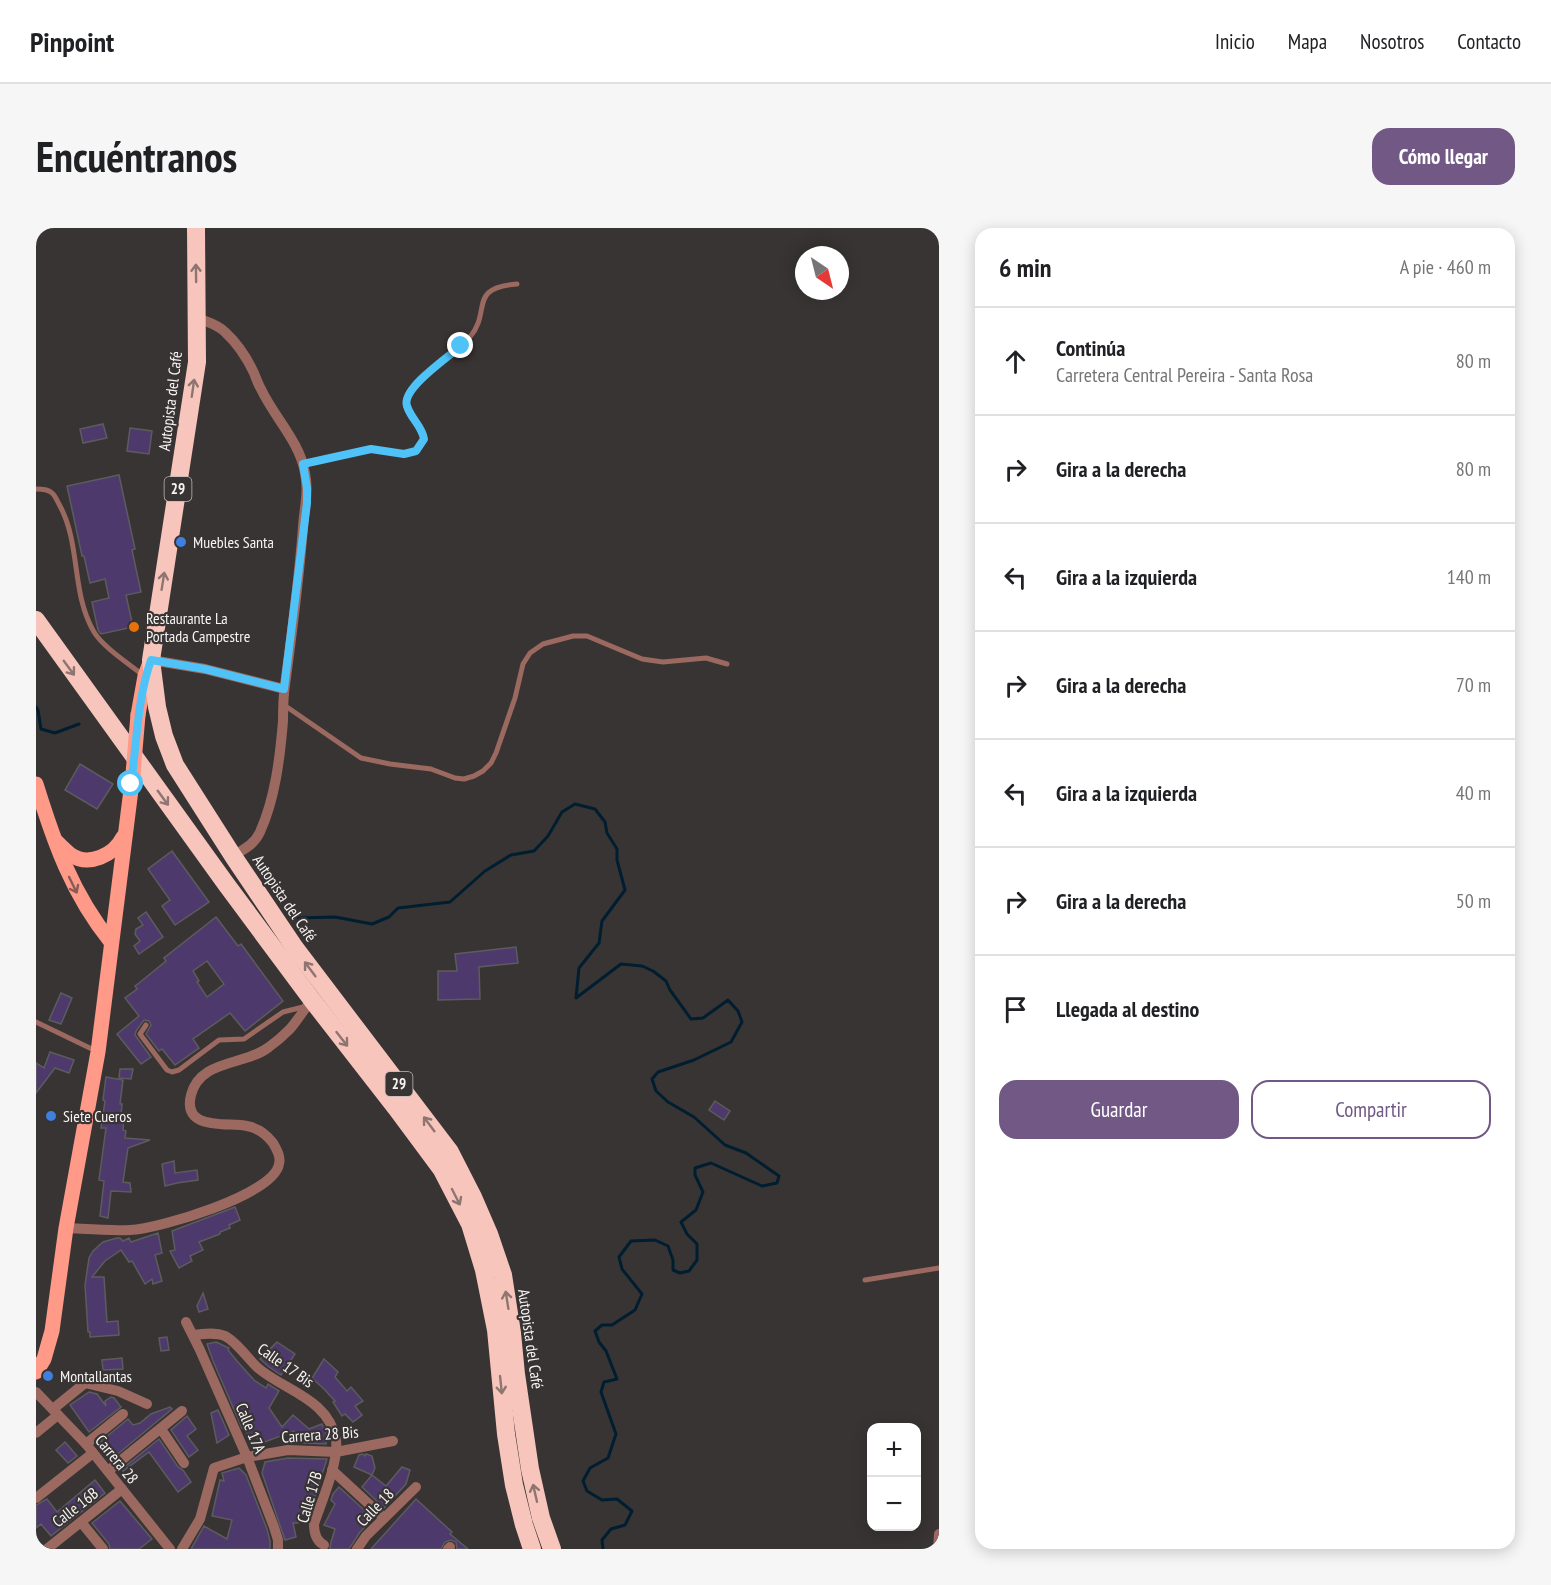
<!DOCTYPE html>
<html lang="es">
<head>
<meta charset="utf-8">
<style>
	:root { --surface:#fff; --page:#f6f6f6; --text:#202124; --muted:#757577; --line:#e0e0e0; --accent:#715885 }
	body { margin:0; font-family:"PT Sans Narrow",sans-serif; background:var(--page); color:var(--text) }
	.controls { position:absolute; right:18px; bottom:18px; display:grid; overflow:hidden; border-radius:12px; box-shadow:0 3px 15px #0003 }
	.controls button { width:54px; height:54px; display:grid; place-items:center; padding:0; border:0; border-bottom:2px solid var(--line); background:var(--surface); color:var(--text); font:30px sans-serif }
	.compass { position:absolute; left:759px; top:18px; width:54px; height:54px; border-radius:50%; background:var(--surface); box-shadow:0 3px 15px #0003; rotate:145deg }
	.stop { position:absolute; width:18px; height:18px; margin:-14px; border:4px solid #4fc3f7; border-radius:50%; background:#fff }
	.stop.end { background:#4fc3f7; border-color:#fff; box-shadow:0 2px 6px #0008 }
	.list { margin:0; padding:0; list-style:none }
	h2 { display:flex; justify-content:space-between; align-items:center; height:78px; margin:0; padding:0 24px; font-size:26px }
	h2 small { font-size:20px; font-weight:400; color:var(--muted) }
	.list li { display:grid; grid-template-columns:39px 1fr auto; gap:18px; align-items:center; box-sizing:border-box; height:108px; padding:0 24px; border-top:2px solid var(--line) }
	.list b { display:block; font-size:22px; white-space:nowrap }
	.list p { margin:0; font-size:20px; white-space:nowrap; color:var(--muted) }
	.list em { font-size:20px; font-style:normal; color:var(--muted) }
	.actions { display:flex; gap:12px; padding:18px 24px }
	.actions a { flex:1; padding:14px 0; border:2px solid var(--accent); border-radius:18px; text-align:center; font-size:21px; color:var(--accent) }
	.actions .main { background:var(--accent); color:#fff }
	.icon { flex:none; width:33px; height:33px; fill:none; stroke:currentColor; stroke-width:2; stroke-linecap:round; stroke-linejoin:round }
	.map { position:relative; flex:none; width:903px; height:1321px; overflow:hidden; border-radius:18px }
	header { display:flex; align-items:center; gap:36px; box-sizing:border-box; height:84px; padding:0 30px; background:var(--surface); border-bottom:2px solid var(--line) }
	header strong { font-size:28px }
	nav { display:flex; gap:33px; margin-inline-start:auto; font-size:21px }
	.intro { display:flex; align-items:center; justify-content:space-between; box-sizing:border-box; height:144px; padding:0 36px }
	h1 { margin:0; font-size:42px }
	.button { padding:15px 27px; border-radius:18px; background:var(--accent); color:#fff; font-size:21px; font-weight:700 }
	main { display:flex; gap:36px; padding:0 36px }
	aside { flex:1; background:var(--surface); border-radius:18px; box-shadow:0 3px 15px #0003 }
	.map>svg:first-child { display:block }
</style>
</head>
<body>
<header>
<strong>Pinpoint</strong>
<nav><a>Inicio</a><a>Mapa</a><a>Nosotros</a><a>Contacto</a></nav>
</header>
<div class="intro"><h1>Encuéntranos</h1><a class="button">Cómo llegar</a></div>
<main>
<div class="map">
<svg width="903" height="1321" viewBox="0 0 903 1321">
	<rect width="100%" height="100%" fill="#383433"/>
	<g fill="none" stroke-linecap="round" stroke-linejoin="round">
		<g stroke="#001e30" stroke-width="3">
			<path d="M 0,479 L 2,482 L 5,501 L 19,505 L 43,496"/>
			<path d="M 262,690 L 299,689 L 336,696 L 353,689 L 362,680 L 414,674 L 449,643 L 475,627 L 498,623 L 512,608 L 526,584 L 539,576 L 559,581 L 569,594 L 571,605 L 581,621 L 581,632 L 589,662 L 566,693 L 563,715 L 543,740 L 540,770 L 585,736 L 606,738 L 617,743 L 630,753 L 634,762 L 655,791 L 667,790 L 692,772 L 702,783 L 706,794 L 695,814 L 658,832 L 622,844 L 616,851 L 620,863 L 632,874 L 658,889 L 689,917 L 710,925 L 743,948 L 741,955 L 726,958 L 675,935 L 659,940 L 659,947 L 667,964 L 660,982 L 645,994 L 651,1006 L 661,1016 L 661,1032 L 653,1043 L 644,1045 L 637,1042 L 637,1032 L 632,1018 L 619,1012 L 595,1013 L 583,1029 L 586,1041 L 606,1066 L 599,1082 L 576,1097 L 566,1097 L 559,1103 L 563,1114 L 570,1123 L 581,1151 L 568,1154 L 565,1164 L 580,1206 L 572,1230 L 554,1240 L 547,1253 L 551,1263 L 566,1272 L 581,1271 L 596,1283 L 589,1297 L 575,1301 L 566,1312 L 567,1321"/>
		</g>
	</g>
	<g fill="#4e396d" stroke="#5c5b5e" stroke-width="1.5" fill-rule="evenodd">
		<path d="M 67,196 L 71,210 L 47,215 L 44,201 Z"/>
		<path d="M 94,200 L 116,203 L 113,226 L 91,223 Z"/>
		<path d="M 83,247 L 99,321 L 96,322 L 105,364 L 90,367 L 97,399 L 65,406 L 62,402 L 56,374 L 73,370 L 69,351 L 54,355 L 48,328 L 46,328 L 31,258 Z"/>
		<path d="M 44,536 L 77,556 L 61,581 L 29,562 Z"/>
		<path d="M 136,623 L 173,674 L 139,697 L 126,678 L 134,672 L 112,641 Z"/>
		<path d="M 110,684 L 127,709 L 103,726 L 98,718 L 104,713 L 99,706 L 100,701 L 107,697 L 102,690 Z"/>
		<path d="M 180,689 L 202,718 L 205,716 L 247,773 L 209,803 L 194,785 L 157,811 L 163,820 L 139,837 L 126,821 L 123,823 L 110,806 L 115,797 L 113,793 L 108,792 L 100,803 L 99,807 L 115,829 L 105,836 L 81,806 L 103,788 L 89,770 L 101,761 L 99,758 L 103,755 L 130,733 L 128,730 ZM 171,733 L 188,756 L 171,769 L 161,754 L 163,753 L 157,743 Z"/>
		<path d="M 480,719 L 482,735 L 443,739 L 444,771 L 402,772 L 402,743 L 421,743 L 419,726 Z"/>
		<path d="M 25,765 L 36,770 L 25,796 L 13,792 Z"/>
		<path d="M 14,824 L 38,832 L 33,845 L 19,840 L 0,865 L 0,835 L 8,840 Z"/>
		<path d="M 84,841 L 97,841 L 95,851 L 83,850 Z"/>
		<path d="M 70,849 L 87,852 L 84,876 L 86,876 L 85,888 L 88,888 L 87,902 L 90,903 L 89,910 L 114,912 L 92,920 L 87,954 L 94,955 L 95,964 L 75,963 L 72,990 L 64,988 L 68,953 L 63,952 L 70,900 L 65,900 L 69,873 L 67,872 Z"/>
		<path d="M 679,873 L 694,883 L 688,892 L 673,882 Z"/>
		<path d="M 138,933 L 139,945 L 161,942 L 162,952 L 141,955 L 129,958 L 126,936 Z"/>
		<path d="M 199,979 L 204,992 L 193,997 L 194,1000 L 184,1004 L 184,1006 L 163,1014 L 167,1022 L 154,1028 L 156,1033 L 143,1040 L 134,1023 L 139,1022 L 136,1003 Z"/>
		<path d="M 122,1005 L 126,1025 L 119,1027 L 126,1053 L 117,1056 L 116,1051 L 109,1056 L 96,1033 L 93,1034 L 85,1022 L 69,1033 L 56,1049 L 68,1049 L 71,1094 L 82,1093 L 83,1107 L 54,1109 L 54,1104 L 52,1104 L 49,1057 L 53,1030 L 57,1023 L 67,1014 L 81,1010 L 84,1010 L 87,1013 L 93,1010 L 95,1014 Z"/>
		<path d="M 167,1065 L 172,1081 L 163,1084 L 161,1078 Z"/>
		<path d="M 131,1109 L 133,1122 L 125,1123 L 123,1110 Z"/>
		<path d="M 180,1114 L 193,1120 L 192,1122 L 201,1133 L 218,1152 L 230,1160 L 232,1156 L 243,1163 L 233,1180 L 246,1199 L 257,1187 L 273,1201 L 286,1196 L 291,1208 L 290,1216 L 268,1215 L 269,1212 L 258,1211 L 258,1203 L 226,1215 L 217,1206 L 215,1209 L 206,1200 L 177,1133 L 171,1116 Z"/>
		<path d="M 241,1114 L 259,1126 L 245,1147 L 233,1139 L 224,1131 Z"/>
		<path d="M 86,1130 L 87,1141 L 67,1142 L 66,1132 Z"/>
		<path d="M 288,1131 L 302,1144 L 299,1149 L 311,1163 L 315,1159 L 327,1173 L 319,1178 L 326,1187 L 317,1194 L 309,1186 L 306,1188 L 297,1174 L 299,1173 L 288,1161 L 276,1150 Z"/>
		<path d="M 53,1164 L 61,1166 L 70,1178 L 69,1173 L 75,1169 L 78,1170 L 85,1179 L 53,1204 L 34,1177 Z"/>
		<path d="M 134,1179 L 136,1181 L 77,1230 L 64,1214 L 92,1191 L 97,1197 L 104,1195 L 115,1186 Z"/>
		<path d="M 182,1182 L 193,1207 L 181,1215 L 175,1185 Z"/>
		<path d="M 151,1188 L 160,1201 L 151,1208 L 162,1222 L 153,1229 L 135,1202 Z"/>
		<path d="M 123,1211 L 142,1239 L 147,1242 L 155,1254 L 142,1264 L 113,1224 L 87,1243 L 86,1241 Z"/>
		<path d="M 29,1214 L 41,1228 L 32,1235 L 20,1222 Z"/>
		<path d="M 327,1226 L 329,1228 L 330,1226 L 336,1228 L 339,1240 L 336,1247 L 318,1239 L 323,1227 Z"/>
		<path d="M 252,1230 L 291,1231 L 273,1286 L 261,1286 L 262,1295 L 257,1295 L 260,1309 L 249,1312 L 226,1245 L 229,1234 Z"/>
		<path d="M 366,1239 L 374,1242 L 370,1256 L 348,1280 L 326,1259 L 336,1247 L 350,1258 Z"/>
		<path d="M 203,1240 L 210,1247 L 231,1301 L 234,1313 L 234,1321 L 155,1321 L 168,1298 L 191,1311 L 196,1292 L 176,1288 L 184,1252 L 188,1253 L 186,1245 Z"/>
		<path d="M 59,1252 L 69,1265 L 15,1308 L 5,1296 L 0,1300 L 0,1277 L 11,1271 L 21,1284 Z"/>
		<path d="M 303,1259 L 337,1290 L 324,1304 L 313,1321 L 294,1321 L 295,1314 L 299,1301 L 288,1297 L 299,1276 L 295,1272 L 297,1266 Z"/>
		<path d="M 380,1271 L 416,1304 L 414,1306 L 432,1321 L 421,1321 L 420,1314 L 415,1312 L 409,1314 L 405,1321 L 335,1321 Z"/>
		<path d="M 84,1273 L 116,1311 L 103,1321 L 74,1321 L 73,1316 L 56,1295 Z"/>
	</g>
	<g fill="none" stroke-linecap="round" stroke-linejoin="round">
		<g stroke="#9b6960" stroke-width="5">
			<path d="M 267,235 L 335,221 L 368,226 L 380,223 C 402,199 364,191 370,170 C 376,150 420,126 434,109 C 456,83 431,60 481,56"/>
			<path d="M 0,261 C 6,261 13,261 17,266 C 20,269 22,275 24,278 C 45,317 35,365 58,404 C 67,419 93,436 107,447"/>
			<path d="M 248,477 L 325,530 L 354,536 L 395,541 L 419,550 L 428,551 L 438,548 L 447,543 L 455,535 L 460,525 L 479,470 L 487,436 L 494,425 L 507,416 L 537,408 L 551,408 L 606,431 L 627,434 L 670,430 L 691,436"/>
			<path d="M 0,794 L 60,823"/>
			<path d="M 110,797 L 104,806 L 131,842 L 136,844 L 143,842 L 183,812 L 208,811 L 247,784 L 267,779"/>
			<path d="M 829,1052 L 903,1040"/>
		</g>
		<g stroke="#9b6960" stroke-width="10">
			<path d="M 161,90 C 171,94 181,96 189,104 C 201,115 211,130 218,145 C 220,150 222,156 225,161 C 238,189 264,214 269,245 C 273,264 268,281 267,299 C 263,352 256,405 249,457 C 247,469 247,481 247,493 C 244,530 239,571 224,604 C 218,617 208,621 197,628"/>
			<path d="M 115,432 L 169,441 L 248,461"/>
			<path d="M 30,1000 C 51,1001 73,1003 94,1002 C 122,1001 238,967 243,936 C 245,929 241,922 237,915 C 231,907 222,900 211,898 C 191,894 146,903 155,867 C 164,831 209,838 233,819 C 240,814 248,807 254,801 C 262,792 268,781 276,772"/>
			<path d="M 150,1094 L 164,1122 L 211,1229 L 238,1299 L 242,1312 L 242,1321"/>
			<path d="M 158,1107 C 168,1106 179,1104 189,1108 C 201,1114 212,1131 222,1140 C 249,1163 293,1171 300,1212 C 303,1234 285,1275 278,1296 C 278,1305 280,1313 288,1317"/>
			<path d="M 0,1164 L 50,1216 L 134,1321"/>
			<path d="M 17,1181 L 49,1155 L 82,1163 L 111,1176"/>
			<path d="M 125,1201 L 148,1235"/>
			<path d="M 0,1205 L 22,1187"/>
			<path d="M 50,1216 L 87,1186"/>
			<path d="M 296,1242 L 348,1290"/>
			<path d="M 72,1243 L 146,1183"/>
			<path d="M 0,1270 L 57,1225"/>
			<path d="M 45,1294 L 67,1321"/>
			<path d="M 11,1321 L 86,1261"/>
			<path d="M 146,1321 L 164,1291 L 178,1240 L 211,1229 L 252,1222 L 300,1224 L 357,1213"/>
			<path d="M 321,1321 L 330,1308 L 380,1259"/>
			<path d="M 412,1321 L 414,1319"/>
			<path d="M 902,1321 L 903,1306"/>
		</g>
		<g stroke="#f98" stroke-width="15">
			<path d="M 102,487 L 109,448 L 115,432"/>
			<path d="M 0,556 C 18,614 36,666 75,714"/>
			<path d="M 21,614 C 25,618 30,623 35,627 C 53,639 78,627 87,609"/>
			<path d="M 0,1144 L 8,1131 L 16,1103 L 30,1000 L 62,824 L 97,546"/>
		</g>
		<g stroke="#f7c5bc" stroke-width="18">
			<path d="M 160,0 L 161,134 L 115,432 L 121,479 L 128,508 L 139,537 L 197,628 L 259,720 L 414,924 L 437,969 L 453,1006 L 467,1047 L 476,1105 L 480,1146 L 494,1241 L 505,1290 L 516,1321"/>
			<path d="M 0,392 L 190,656 L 276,772 L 360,880 L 406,942 L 434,996 L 448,1042 L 460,1102 L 470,1206 L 478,1257 L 488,1297 L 496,1321"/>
		</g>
		<path stroke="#f98" stroke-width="15" d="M 97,546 L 102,487"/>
	</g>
	<defs><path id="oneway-shaft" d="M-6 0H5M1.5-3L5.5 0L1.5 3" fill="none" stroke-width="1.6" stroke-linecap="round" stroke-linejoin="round" transform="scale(1.5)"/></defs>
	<g stroke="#8e7571">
		<use href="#oneway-shaft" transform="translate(160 45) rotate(-91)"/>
		<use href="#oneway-shaft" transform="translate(157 160) rotate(-82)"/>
		<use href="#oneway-shaft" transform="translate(127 353) rotate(-81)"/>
		<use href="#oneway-shaft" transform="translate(33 440) rotate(54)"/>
		<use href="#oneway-shaft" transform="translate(127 570) rotate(54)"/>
		<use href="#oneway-shaft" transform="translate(274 741) rotate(-127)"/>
		<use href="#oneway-shaft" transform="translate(306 811) rotate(52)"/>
		<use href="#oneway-shaft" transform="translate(393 896) rotate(-127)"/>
		<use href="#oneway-shaft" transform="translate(420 969) rotate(63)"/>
		<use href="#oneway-shaft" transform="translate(471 1072) rotate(-99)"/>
		<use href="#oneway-shaft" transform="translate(465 1157) rotate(84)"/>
		<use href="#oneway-shaft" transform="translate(499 1265) rotate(-103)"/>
	</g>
	<use stroke="#885c55" href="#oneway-shaft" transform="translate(37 657) rotate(64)"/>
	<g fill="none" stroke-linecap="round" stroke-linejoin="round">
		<path stroke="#4fc3f7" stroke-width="8" d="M 95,556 C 101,514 101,472 115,432 L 169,441 L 248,461 L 271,275 L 271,260 L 267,236 L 335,221 L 368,226 L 380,223 L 388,211 C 386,198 375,191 371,178 C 365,161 412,129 425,118"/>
	</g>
	<g fill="#3f7fe0" stroke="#383433" stroke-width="2">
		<circle cx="145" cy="314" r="6"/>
		<circle cx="15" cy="888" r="6"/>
		<circle cx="12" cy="1148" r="6"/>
	</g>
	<circle fill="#e8710a" stroke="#383433" stroke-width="2" cx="98" cy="399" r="6"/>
	<g text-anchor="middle" stroke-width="4.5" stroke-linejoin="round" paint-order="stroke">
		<g fill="#383433" stroke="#bdbab9" stroke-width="1.5">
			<rect x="128.5" y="249" width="27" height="24" rx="4.5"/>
			<rect x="349.5" y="844" width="27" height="24" rx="4.5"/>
		</g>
		<g font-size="15" font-weight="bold" fill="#f6f4f3">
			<text x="142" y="266">29</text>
			<text x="363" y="861">29</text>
		</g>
		<g font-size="16" fill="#f6f4f3" stroke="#383433">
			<text transform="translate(134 173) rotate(-83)" y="6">Autopista del Café</text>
			<text transform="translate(249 670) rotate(56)" y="6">Autopista del Café</text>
			<text transform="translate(495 1111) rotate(82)" y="6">Autopista del Café</text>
			<text transform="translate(250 1137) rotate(35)" y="6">Calle 17 Bis</text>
			<text transform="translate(215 1200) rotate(67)" y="6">Calle 17A</text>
			<text transform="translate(284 1206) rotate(-4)" y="6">Carrera 28 Bis</text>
			<text transform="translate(81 1231) rotate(51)" y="6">Carrera 28</text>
			<text transform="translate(273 1269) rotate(-74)" y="6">Calle 17B</text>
			<text transform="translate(39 1279) rotate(-38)" y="6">Calle 16B</text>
			<text transform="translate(339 1279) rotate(-46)" y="6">Calle 18</text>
		</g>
		<g font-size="16" fill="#f6f4f3" stroke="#383433" text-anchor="start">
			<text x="157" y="320">Muebles Santa</text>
			<text x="110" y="396">Restaurante La<tspan x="110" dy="18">Portada Campestre</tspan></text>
			<text x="27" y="894">Siete Cueros</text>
			<text x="24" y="1154">Montallantas</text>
		</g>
	</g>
</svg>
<div class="controls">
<button>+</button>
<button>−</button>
</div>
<svg class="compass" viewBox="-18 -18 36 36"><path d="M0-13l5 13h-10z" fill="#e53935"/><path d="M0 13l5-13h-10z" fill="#757577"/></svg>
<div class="stop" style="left:95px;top:556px"></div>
<div class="stop end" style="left:425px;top:118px"></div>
</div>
<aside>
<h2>6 min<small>A pie · 460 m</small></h2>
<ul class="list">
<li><svg class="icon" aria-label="ahead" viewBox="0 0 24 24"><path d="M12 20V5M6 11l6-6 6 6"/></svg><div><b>Continúa</b><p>Carretera Central Pereira - Santa Rosa</p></div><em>80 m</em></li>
<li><svg class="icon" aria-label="right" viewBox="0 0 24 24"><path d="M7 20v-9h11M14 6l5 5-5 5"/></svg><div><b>Gira a la derecha</b></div><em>80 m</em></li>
<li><svg class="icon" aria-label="left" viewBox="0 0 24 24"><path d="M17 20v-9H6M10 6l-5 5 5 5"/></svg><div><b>Gira a la izquierda</b></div><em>140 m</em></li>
<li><svg class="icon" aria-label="right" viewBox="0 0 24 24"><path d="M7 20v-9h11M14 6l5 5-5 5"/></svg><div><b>Gira a la derecha</b></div><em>70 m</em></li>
<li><svg class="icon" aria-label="left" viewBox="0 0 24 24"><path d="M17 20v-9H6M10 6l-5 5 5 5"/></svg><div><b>Gira a la izquierda</b></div><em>40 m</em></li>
<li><svg class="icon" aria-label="right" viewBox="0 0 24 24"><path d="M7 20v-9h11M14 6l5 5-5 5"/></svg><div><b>Gira a la derecha</b></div><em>50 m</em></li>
<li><svg class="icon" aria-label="arrive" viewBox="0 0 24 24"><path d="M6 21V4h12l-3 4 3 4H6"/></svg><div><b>Llegada al destino</b></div></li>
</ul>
<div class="actions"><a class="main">Guardar</a><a>Compartir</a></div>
</aside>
</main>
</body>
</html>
